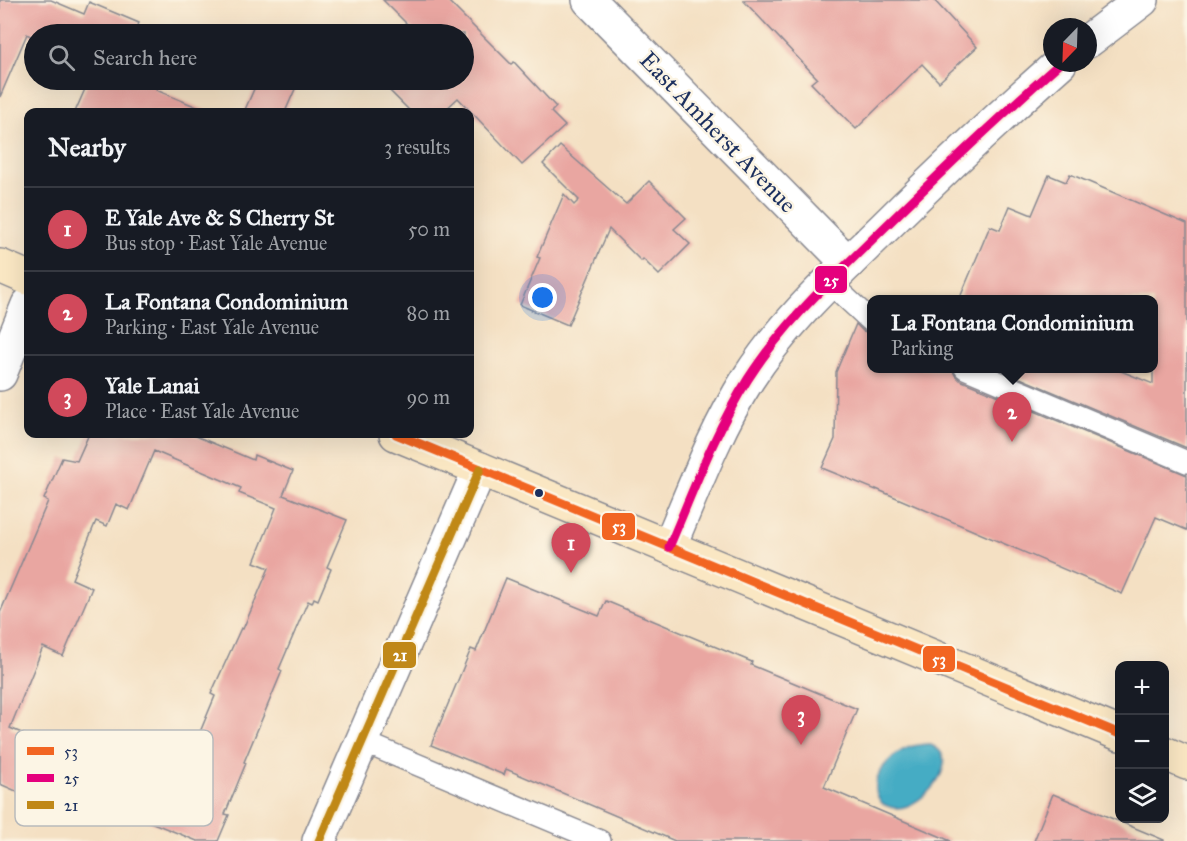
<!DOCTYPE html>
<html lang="en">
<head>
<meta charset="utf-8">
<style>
	:root { --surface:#171b24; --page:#20242c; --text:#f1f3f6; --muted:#9ea1a6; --line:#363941; --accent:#d1495b }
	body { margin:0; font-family:"IM FELL Great Primer",serif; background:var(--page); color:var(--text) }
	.controls { position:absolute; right:18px; bottom:18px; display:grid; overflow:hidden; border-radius:12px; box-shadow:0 6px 24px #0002 }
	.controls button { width:54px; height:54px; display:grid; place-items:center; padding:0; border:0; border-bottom:2px solid var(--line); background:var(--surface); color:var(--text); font:30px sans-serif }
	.compass { position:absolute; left:1043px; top:18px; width:54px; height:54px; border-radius:50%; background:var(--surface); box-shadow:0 6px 24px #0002; rotate:203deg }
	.you { position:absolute; left:543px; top:298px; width:21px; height:21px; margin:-15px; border:4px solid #fff; border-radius:50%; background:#1a73e8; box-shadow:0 0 0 9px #1a73e833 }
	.badge { display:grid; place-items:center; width:39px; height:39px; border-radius:50%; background:var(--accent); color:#fff; font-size:20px; font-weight:700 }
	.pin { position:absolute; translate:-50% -50px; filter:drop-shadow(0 2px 3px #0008) }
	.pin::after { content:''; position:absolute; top:32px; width:21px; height:18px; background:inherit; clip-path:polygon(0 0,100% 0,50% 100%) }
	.popup { position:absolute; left:867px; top:295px; width:291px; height:78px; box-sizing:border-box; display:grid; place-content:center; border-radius:12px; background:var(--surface); filter:drop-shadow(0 2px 4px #0005); font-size:20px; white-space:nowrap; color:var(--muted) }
	.popup b { font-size:22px; color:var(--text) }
	.popup::after { content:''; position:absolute; left:50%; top:100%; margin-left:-12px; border:12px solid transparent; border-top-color:var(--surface) }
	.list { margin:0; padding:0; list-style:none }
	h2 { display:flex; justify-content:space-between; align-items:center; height:78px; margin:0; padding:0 24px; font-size:26px }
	h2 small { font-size:20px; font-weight:400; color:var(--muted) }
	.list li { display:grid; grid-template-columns:39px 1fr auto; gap:18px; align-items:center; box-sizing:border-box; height:84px; padding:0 24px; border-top:2px solid var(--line) }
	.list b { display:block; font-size:22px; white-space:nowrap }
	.list p { margin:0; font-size:20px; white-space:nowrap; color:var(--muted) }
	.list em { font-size:20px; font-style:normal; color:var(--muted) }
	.icon { flex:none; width:33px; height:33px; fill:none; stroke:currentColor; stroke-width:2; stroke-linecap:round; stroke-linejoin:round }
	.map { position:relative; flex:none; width:1187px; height:841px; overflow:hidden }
	.search { position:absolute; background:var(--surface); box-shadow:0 6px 24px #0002; left:24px; top:24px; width:450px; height:66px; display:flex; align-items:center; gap:15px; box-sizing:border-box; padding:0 21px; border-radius:33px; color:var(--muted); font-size:22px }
	.panel { position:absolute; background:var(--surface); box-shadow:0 6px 24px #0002; left:24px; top:108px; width:450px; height:330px; border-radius:12px }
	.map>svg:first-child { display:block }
</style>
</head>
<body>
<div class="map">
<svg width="1187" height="841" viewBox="0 0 1187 841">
	<rect width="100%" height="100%" fill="#fcf5e5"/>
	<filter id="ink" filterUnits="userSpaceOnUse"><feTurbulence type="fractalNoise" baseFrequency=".0167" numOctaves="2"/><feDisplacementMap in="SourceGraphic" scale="12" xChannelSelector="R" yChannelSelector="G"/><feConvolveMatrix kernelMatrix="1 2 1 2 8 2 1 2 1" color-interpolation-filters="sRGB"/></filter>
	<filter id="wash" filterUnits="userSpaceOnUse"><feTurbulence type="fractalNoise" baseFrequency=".008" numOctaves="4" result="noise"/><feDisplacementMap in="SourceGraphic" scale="24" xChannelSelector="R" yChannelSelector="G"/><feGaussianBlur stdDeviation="1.35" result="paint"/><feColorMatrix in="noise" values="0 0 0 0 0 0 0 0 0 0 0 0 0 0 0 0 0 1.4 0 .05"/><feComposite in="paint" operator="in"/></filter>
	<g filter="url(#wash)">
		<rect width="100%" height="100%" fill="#f4e0c3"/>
		<path fill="#45acc4" stroke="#306e91" stroke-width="1.5" d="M 928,744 C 968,757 923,808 897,808 C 892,808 887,806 883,804 C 862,782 891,752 913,746 C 918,745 923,744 928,744 Z"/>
		<g id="blocks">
			<g fill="#e9a6a1">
				<path d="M 0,0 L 51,0 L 84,14 L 89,2 L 139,23 L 134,34 L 34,34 L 34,38 L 27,34 L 0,97 Z"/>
				<path d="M 383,0 L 447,0 L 511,64 L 514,62 L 556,107 L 551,112 L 565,126 L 522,165 L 458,98 L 443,112 L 411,112 L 390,91 L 402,80 L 464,80 L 464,34 L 417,34 Z"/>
				<path d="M 743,0 L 934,0 L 977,47 L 939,82 L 922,64 L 856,129 L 811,83 L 817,78 Z"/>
				<path d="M 89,80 L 163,80 L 156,90 L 209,112 L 75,112 Z"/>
				<path d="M 258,80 L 299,80 L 285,112 L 244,112 Z"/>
				<path d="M 560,146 L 626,204 L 649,181 L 686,218 L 674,229 L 690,244 L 659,275 L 643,259 L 641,261 L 609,229 L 568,325 L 520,305 L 540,258 L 537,257 L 564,194 L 574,205 L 579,200 L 543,164 Z"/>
				<path d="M 1070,174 L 1187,224 L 1187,448 L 999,369 L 1116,369 L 1153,384 L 1153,300 L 959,300 L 990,226 L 1000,230 L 1010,206 L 1032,215 L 1049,175 L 1066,182 Z"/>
				<path d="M 856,324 L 863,331 L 871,333 L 871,369 L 952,369 L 955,375 L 960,380 L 1187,475 L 1187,530 L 1156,517 L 1122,594 L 876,489 L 876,490 L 822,468 L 835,439 L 836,372 Z"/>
				<path d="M 89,434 L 191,434 L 253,460 L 254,455 L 293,471 L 283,495 L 347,520 L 327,567 L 331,569 L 318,600 L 314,598 L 312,603 L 308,601 L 279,669 L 282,671 L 244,762 L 246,763 L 225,814 L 229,815 L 218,841 L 197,841 L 121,810 L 140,763 L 180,780 L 215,696 L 211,694 L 241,628 L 243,629 L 269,568 L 254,562 L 276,508 L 239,493 L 241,488 L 154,451 L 129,510 L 116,504 L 107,526 L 96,521 L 72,579 L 92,588 L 63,656 L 43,647 L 10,728 L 61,750 L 39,801 L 0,784 L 0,613 L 48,501 L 44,499 L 62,458 L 77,461 Z"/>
				<path d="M 506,578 L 599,616 L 606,601 L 752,662 L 751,665 L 857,709 L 824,787 L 951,841 L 675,841 L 506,769 L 504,775 L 431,745 L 471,649 L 476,651 Z"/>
				<path d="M 1053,794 L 1164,840 L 1164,841 L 1034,841 Z"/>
			</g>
		</g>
	</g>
	<g filter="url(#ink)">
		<use href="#blocks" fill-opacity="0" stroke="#888890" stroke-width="1.5"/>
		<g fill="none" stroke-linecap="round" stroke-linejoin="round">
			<defs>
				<g id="lane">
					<path d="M 829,282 L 871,321"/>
					<path d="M 965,368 L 1187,462"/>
					<path d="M 361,741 L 600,841"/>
				</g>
				<g id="street">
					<path d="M 589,0 L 848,263"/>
					<path d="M 1088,41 L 1142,0"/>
					<path d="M 0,374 L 28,305"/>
					<path d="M 669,547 C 693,491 715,431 748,379 C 785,321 836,275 885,227 C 942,171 1000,116 1060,63"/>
					<path d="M 319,841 L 480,469"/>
				</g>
				<g id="secondary">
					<path d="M 0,266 L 28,278"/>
					<path d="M 396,434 L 1120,734"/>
					<path d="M 1164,753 L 1187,763"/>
				</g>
			</defs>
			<use href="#lane" stroke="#888890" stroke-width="24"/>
			<use href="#street" stroke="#888890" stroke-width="36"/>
			<use href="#secondary" stroke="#888890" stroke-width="36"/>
			<use href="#lane" stroke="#fff" stroke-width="21"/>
			<use href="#street" stroke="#fff" stroke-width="33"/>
			<use href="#secondary" stroke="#fae7c3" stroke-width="33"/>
			<defs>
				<path id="bus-1" d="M 396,434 L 1120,734"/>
				<path id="bus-2" d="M 669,547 C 693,491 715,431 748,379 C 785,321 836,275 885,227 C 942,171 1000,116 1060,63"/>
				<path id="bus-3" d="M 319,841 L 480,469"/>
			</defs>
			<use href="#bus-1" stroke="#fcf5e5" stroke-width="14"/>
			<use href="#bus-2" stroke="#fcf5e5" stroke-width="14"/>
			<use href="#bus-3" stroke="#fcf5e5" stroke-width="14"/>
			<use href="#bus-1" stroke="#f26522" stroke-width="9"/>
			<use href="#bus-2" stroke="#e5007d" stroke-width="9"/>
			<use href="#bus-3" stroke="#c08818" stroke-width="9"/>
		</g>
	</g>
	<circle fill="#1b2f5e" stroke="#fcf5e5" stroke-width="2" cx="539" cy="493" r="5"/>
	<g text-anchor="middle" stroke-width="5" stroke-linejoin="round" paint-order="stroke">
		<g font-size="24" fill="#1b2f5e" stroke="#fcf5e5">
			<text transform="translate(718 132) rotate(46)" y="8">East Amherst Avenue</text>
		</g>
	</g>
	<rect x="15" y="730" width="198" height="96" rx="9" fill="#fcf5e5" stroke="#b8babc" stroke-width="1.5"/>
	<rect x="27" y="747" width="27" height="8" fill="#f26522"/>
	<rect x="27" y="774" width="27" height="8" fill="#e5007d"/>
	<rect x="27" y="801" width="27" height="8" fill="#c08818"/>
	<g font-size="16" fill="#1b2f5e">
		<text x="64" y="757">53</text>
		<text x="64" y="784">25</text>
		<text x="64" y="811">21</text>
	</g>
	<g stroke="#fcf5e5" stroke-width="2">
		<rect x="814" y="265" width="34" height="29" rx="6" fill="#e5007d"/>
		<rect x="601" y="512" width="35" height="29" rx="6" fill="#f26522"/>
		<rect x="382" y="641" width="35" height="28" rx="6" fill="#c08818"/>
		<rect x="922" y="645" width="34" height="28" rx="6" fill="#f26522"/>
	</g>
	<g font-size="16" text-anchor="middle" font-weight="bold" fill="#fff">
		<text x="831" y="286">25</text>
		<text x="619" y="532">53</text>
		<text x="400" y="661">21</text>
		<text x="939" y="665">53</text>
	</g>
</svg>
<div class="controls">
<button>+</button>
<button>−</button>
<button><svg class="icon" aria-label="layers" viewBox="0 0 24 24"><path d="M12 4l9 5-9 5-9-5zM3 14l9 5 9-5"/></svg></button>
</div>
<svg class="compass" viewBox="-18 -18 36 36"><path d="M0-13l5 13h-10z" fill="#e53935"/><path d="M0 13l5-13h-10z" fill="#9ea1a6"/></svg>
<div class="you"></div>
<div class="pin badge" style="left:571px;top:573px">1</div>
<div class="pin badge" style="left:1012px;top:442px">2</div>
<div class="popup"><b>La Fontana Condominium</b>Parking</div>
<div class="pin badge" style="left:801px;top:745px">3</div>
<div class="search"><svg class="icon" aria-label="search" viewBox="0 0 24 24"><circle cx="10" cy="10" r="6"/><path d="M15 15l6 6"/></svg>Search here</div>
<section class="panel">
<h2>Nearby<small>3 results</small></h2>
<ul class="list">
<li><span class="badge">1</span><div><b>E Yale Ave &amp; S Cherry St</b><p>Bus stop · East Yale Avenue</p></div><em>50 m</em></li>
<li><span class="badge">2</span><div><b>La Fontana Condominium</b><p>Parking · East Yale Avenue</p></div><em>80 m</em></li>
<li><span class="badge">3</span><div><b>Yale Lanai</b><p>Place · East Yale Avenue</p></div><em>90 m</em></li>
</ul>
</section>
</div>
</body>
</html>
